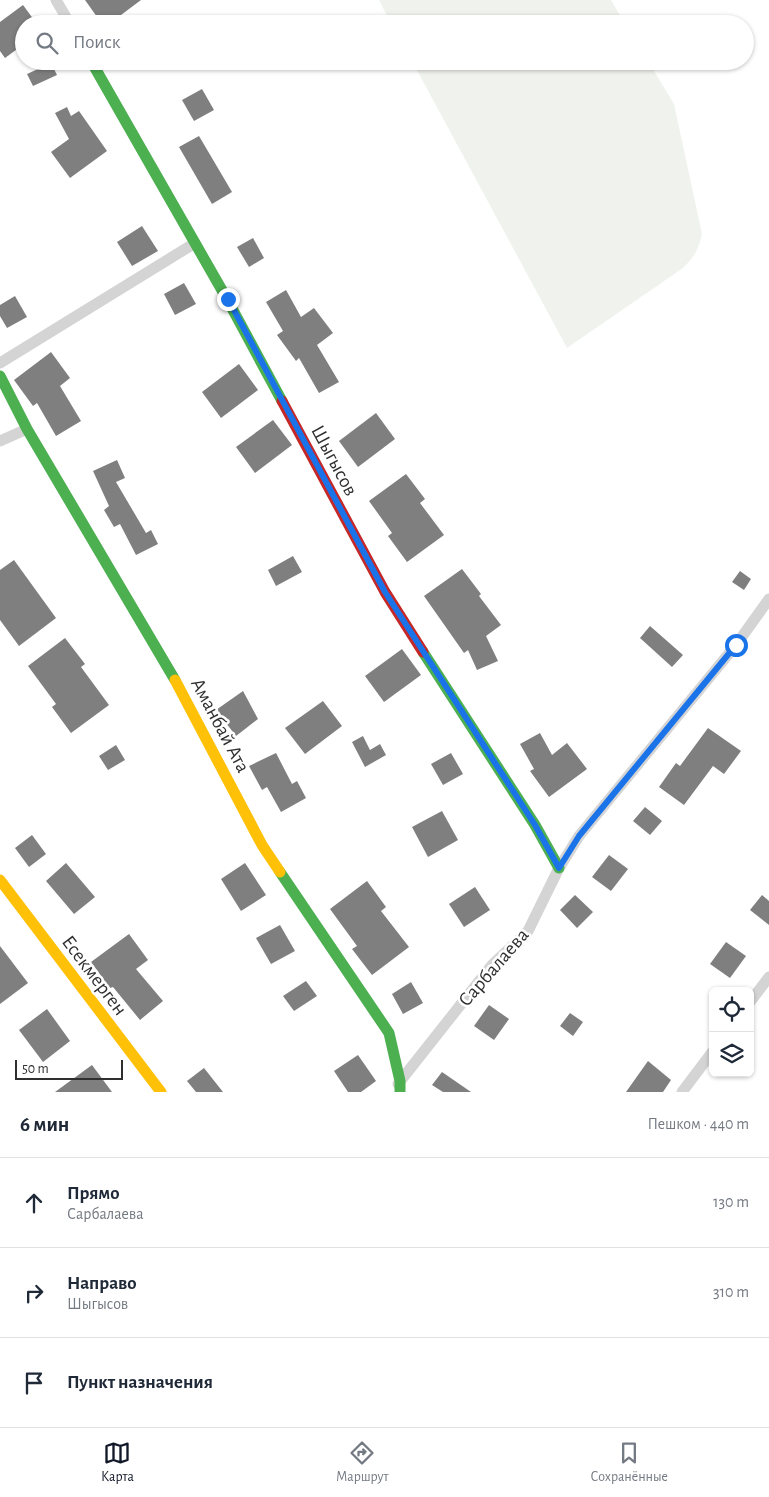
<!DOCTYPE html>
<html lang="ru">
<head>
<meta charset="utf-8">
<style>
	:root { --surface:#fff; --page:#f2f2f3; --text:#1f2937; --muted:#747a83; --line:#e0e1e3; --accent:#111827 }
	body { margin:0; font-family:"Alegreya Sans",sans-serif; background:var(--page); color:var(--text) }
	.controls { position:absolute; right:15px; bottom:15px; display:grid; overflow:hidden; border-radius:8px; box-shadow:0 1px 4px #0004 }
	.controls button { width:45px; height:45px; display:grid; place-items:center; padding:0; border:0; border-bottom:1px solid var(--line); background:var(--surface); color:var(--text); font:25px sans-serif }
	.scale { position:absolute; left:15px; bottom:12px; width:108px; box-sizing:border-box; padding-left:5px; border:2px solid #2f2f2f; border-top:0; font-size:14px; line-height:18px; white-space:nowrap; color:#2f2f2f; -webkit-text-stroke:4px #fff; paint-order:stroke }
	.stop { position:absolute; width:15px; height:15px; margin:-11px; border:4px solid #1a73e8; border-radius:50%; background:#fff }
	.stop.end { background:#1a73e8; border-color:#fff; box-shadow:0 1px 5px #0008 }
	.list { margin:0; padding:0; list-style:none }
	h2 { display:flex; justify-content:space-between; align-items:center; height:65px; margin:0; padding:0 20px; font-size:21px }
	h2 small { font-size:16px; font-weight:400; color:var(--muted) }
	.list li { display:grid; grid-template-columns:32px 1fr auto; gap:15px; align-items:center; box-sizing:border-box; height:90px; padding:0 20px; border-top:1px solid var(--line) }
	.list b { display:block; font-size:19px; white-space:nowrap }
	.list p { margin:0; font-size:16px; white-space:nowrap; color:var(--muted) }
	.list em { font-size:16px; font-style:normal; color:var(--muted) }
	.icon { flex:none; width:28px; height:28px; fill:none; stroke:currentColor; stroke-width:2; stroke-linecap:round; stroke-linejoin:round }
	.map { position:relative; flex:none; width:769px; height:1092px; overflow:hidden }
	.search { position:absolute; background:var(--surface); box-shadow:0 1px 4px #0004; left:15px; right:15px; top:15px; height:55px; display:flex; align-items:center; gap:12px; box-sizing:border-box; padding:0 18px; border-radius:28px; color:var(--muted); font-size:19px }
	.sheet { height:335px; background:var(--surface) }
	nav { display:flex; justify-content:space-around; align-items:center; box-sizing:border-box; height:70px; border-top:1px solid var(--line); background:var(--surface); font-size:14px; color:var(--muted) }
	nav a { display:grid; justify-items:center; gap:2px }
	nav .on { color:var(--accent) }
	.map>svg:first-child { display:block }
</style>
</head>
<body>
<div class="map">
<svg width="769" height="1092" viewBox="0 0 769 1092">
	<rect width="100%" height="100%" fill="#fff"/>
	<g fill="#f0f3ed">
		<path d="M 379,0 L 611,0 L 625,24 L 391,24 Z"/>
		<path d="M 412,61 L 648,61 L 674,104 L 702,234 C 699,249 694,257 683,268 L 567,348 Z"/>
	</g>
	<g fill="#7f7f7f">
		<path d="M 85,0 L 141,0 L 109,24 L 102,24 Z"/>
		<path d="M 23,5 L 37,24 L 24,24 L 24,44 L 5,58 L 0,51 L 0,22 Z"/>
		<path d="M 51,63 L 57,75 L 33,86 L 27,74 Z"/>
		<path d="M 202,89 L 214,110 L 194,121 L 182,100 Z"/>
		<path d="M 67,107 L 71,116 L 79,111 L 107,151 L 70,178 L 51,152 L 69,139 L 55,113 Z"/>
		<path d="M 199,136 L 232,192 L 212,204 L 179,147 Z"/>
		<path d="M 142,226 L 158,251 L 132,266 L 117,242 Z"/>
		<path d="M 253,238 L 264,258 L 249,267 L 237,247 Z"/>
		<path d="M 184,283 L 196,304 L 175,315 L 164,294 Z"/>
		<path d="M 286,290 L 301,317 L 314,308 L 333,333 L 317,345 L 339,382 L 319,393 L 299,358 L 296,361 L 277,335 L 283,331 L 266,302 Z"/>
		<path d="M 15,296 L 27,317 L 7,328 L 0,316 L 0,305 Z"/>
		<path d="M 51,352 L 70,378 L 60,386 L 81,421 L 56,436 L 37,403 L 33,406 L 14,380 Z"/>
		<path d="M 239,364 L 258,390 L 221,418 L 202,392 Z"/>
		<path d="M 376,413 L 395,439 L 358,467 L 339,441 Z"/>
		<path d="M 273,420 L 292,445 L 255,473 L 236,447 Z"/>
		<path d="M 117,460 L 125,478 L 116,482 L 146,533 L 151,530 L 158,544 L 136,555 L 120,524 L 114,527 L 104,510 L 109,506 L 93,471 Z"/>
		<path d="M 406,474 L 425,499 L 420,503 L 444,535 L 407,562 L 388,536 L 392,533 L 369,501 Z"/>
		<path d="M 293,556 L 302,572 L 276,586 L 268,570 Z"/>
		<path d="M 14,560 L 56,618 L 19,646 L 0,620 L 0,570 Z"/>
		<path d="M 462,569 L 481,594 L 479,596 L 501,625 L 486,636 L 498,661 L 477,670 L 468,650 L 464,653 L 424,596 Z"/>
		<path d="M 740,571 L 751,579 L 744,590 L 732,582 Z"/>
		<path d="M 650,626 L 683,655 L 672,667 L 640,638 Z"/>
		<path d="M 65,638 L 85,664 L 81,667 L 109,705 L 71,733 L 52,707 L 56,704 L 28,666 Z"/>
		<path d="M 402,649 L 421,675 L 384,702 L 365,676 Z"/>
		<path d="M 243,691 L 258,719 L 236,736 L 216,710 Z"/>
		<path d="M 323,701 L 342,726 L 305,754 L 285,728 Z"/>
		<path d="M 708,728 L 741,751 L 724,774 L 713,766 L 684,805 L 659,787 L 676,763 L 680,766 Z"/>
		<path d="M 540,733 L 552,755 L 567,743 L 587,769 L 549,797 L 530,771 L 534,769 L 520,744 Z"/>
		<path d="M 363,736 L 370,750 L 380,744 L 386,755 L 365,767 L 352,742 Z"/>
		<path d="M 116,745 L 125,760 L 108,770 L 99,756 Z"/>
		<path d="M 276,753 L 292,784 L 297,781 L 306,798 L 281,812 L 267,787 L 262,790 L 249,766 Z"/>
		<path d="M 451,753 L 463,774 L 443,785 L 431,764 Z"/>
		<path d="M 645,807 L 662,821 L 650,835 L 633,821 Z"/>
		<path d="M 442,811 L 458,840 L 428,857 L 412,827 Z"/>
		<path d="M 32,835 L 46,854 L 29,867 L 15,848 Z"/>
		<path d="M 609,855 L 628,869 L 611,891 L 592,877 Z"/>
		<path d="M 66,863 L 95,897 L 74,914 L 46,881 Z"/>
		<path d="M 245,863 L 266,895 L 241,911 L 221,879 Z"/>
		<path d="M 367,881 L 386,907 L 381,911 L 409,947 L 372,975 L 352,949 L 357,946 L 330,909 Z"/>
		<path d="M 475,887 L 490,910 L 464,927 L 449,904 Z"/>
		<path d="M 575,895 L 593,912 L 577,928 L 560,910 Z"/>
		<path d="M 762,895 L 769,901 L 769,925 L 750,910 Z"/>
		<path d="M 280,925 L 295,951 L 271,964 L 256,938 Z"/>
		<path d="M 129,934 L 148,960 L 136,969 L 163,1001 L 140,1020 L 113,987 L 110,988 L 91,962 Z"/>
		<path d="M 726,942 L 746,956 L 730,978 L 710,964 Z"/>
		<path d="M 0,946 L 28,983 L 0,1004 Z"/>
		<path d="M 306,981 L 317,996 L 294,1011 L 283,996 Z"/>
		<path d="M 411,982 L 423,1003 L 403,1014 L 392,994 Z"/>
		<path d="M 489,1005 L 509,1019 L 494,1040 L 474,1026 Z"/>
		<path d="M 47,1009 L 70,1041 L 43,1062 L 19,1030 Z"/>
		<path d="M 570,1013 L 583,1022 L 573,1036 L 560,1026 Z"/>
		<path d="M 358,1055 L 376,1081 L 361,1092 L 348,1092 L 334,1071 Z"/>
		<path d="M 648,1061 L 671,1080 L 663,1092 L 626,1092 Z"/>
		<path d="M 92,1065 L 112,1092 L 55,1092 Z"/>
		<path d="M 204,1068 L 223,1092 L 196,1092 L 187,1081 Z"/>
		<path d="M 442,1072 L 471,1092 L 443,1092 L 432,1085 Z"/>
	</g>
	<g fill="none" stroke-linecap="round" stroke-linejoin="round">
		<g stroke="#d4d4d4" stroke-width="11">
			<path d="M 56,0 L 70,24"/>
			<path d="M 0,363 L 195,243"/>
			<path d="M 0,441 L 27,429"/>
			<path d="M 750,1002 L 769,977"/>
			<path d="M 398,1084 L 492,965 L 528,931 L 559,868 L 579,836 L 736,645 L 769,599"/>
			<path d="M 682,1092 L 713,1051"/>
		</g>
		<g stroke="#4caf50" stroke-width="11">
			<path d="M 91,61 L 227,299 L 282,401"/>
			<path d="M 0,376 L 27,429 L 175,680"/>
			<path d="M 423,652 L 535,825 L 559,868"/>
			<path d="M 280,872 L 389,1033 L 400,1081 L 400,1092"/>
		</g>
		<g stroke="#ffc107" stroke-width="11">
			<path d="M 175,680 L 262,845 L 280,872"/>
			<path d="M 0,880 L 161,1092"/>
		</g>
		<path stroke="#c62828" stroke-width="11" d="M 282,401 L 385,592 L 423,652"/>
	</g>
	<g fill="none" stroke-linecap="round" stroke-linejoin="round">
		<path stroke="#1a73e8" stroke-width="6" d="M 228,299 L 385,592 L 535,825 L 559,868 L 579,836 L 736,645"/>
	</g>
	<g text-anchor="middle" stroke-width="5" stroke-linejoin="round" paint-order="stroke">
		<g font-size="20" fill="#2f2f2f" stroke="#fff">
			<text transform="translate(335 460) rotate(62)" y="7">Шыгысов</text>
			<text transform="translate(221 725) rotate(62)" y="7">Аманбай Ата</text>
			<text transform="translate(493 967) rotate(-49)" y="7">Сарбалаева</text>
			<text transform="translate(95 975) rotate(53)" y="7">Eсекмерген</text>
		</g>
	</g>
</svg>
<div class="controls">
<button><svg class="icon" aria-label="locate" viewBox="0 0 24 24"><circle cx="12" cy="12" r="6"/><path d="M12 2v4M12 18v4M2 12h4M18 12h4"/></svg></button>
<button><svg class="icon" aria-label="layers" viewBox="0 0 24 24"><path d="M12 4l9 5-9 5-9-5zM3 14l9 5 9-5"/></svg></button>
</div>
<div class="scale">50 m</div>
<div class="stop" style="left:736px;top:645px"></div>
<div class="stop end" style="left:228px;top:299px"></div>
<div class="search"><svg class="icon" aria-label="search" viewBox="0 0 24 24"><circle cx="10" cy="10" r="6"/><path d="M15 15l6 6"/></svg>Поиск</div>
</div>
<section class="sheet">
<h2>6 мин<small>Пешком · 440 m</small></h2>
<ul class="list">
<li><svg class="icon" aria-label="ahead" viewBox="0 0 24 24"><path d="M12 20V5M6 11l6-6 6 6"/></svg><div><b>Прямо</b><p>Сарбалаева</p></div><em>130 m</em></li>
<li><svg class="icon" aria-label="right" viewBox="0 0 24 24"><path d="M7 20v-9h11M14 6l5 5-5 5"/></svg><div><b>Направо</b><p>Шыгысов</p></div><em>310 m</em></li>
<li><svg class="icon" aria-label="arrive" viewBox="0 0 24 24"><path d="M6 21V4h12l-3 4 3 4H6"/></svg><div><b>Пункт назначения</b></div></li>
</ul>
</section>
<nav>
<a class="on"><svg class="icon" aria-label="map" viewBox="0 0 24 24"><path d="M3 6l6-2 6 2 6-2v14l-6 2-6-2-6 2zM9 4v14M15 6v14"/></svg>Карта</a>
<a><svg class="icon" aria-label="directions" viewBox="0 0 24 24"><path d="M12 3l9 9-9 9-9-9zM9 14v-3h6M13 9l2 2-2 2"/></svg>Маршрут</a>
<a><svg class="icon" aria-label="saved" viewBox="0 0 24 24"><path d="M7 4h10v16l-5-4-5 4z"/></svg>Сохранённые</a>
</nav>
</body>
</html>
